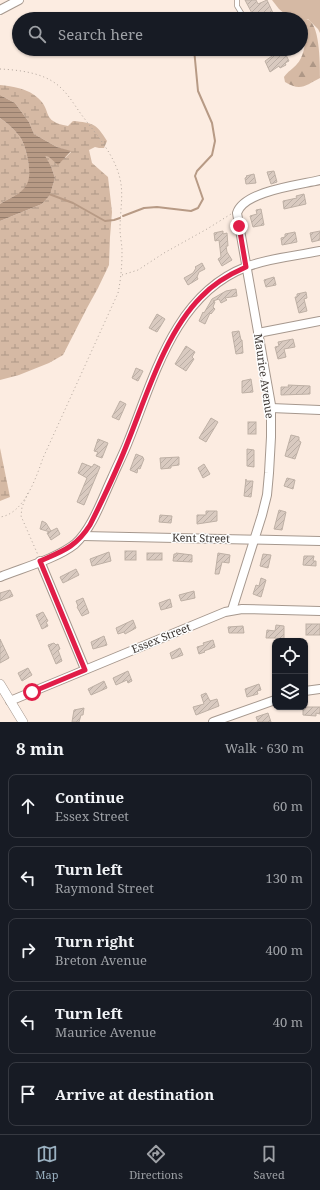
<!DOCTYPE html>
<html lang="en">
<head>
<meta charset="utf-8">
<style>
	:root { --surface:#171b24; --page:#20242c; --text:#f1f3f6; --muted:#9ea1a6; --line:#363941; --accent:#9ab0c0 }
	body { margin:0; font-family:"Noto Serif",serif; background:var(--page); color:var(--text) }
	.controls { position:absolute; right:12px; bottom:12px; display:grid; overflow:hidden; border-radius:8px; box-shadow:0 1px 3px #0004 }
	.controls button { width:36px; height:36px; display:grid; place-items:center; padding:0; border:0; border-bottom:1px solid var(--line); background:var(--surface); color:var(--text); font:20px sans-serif }
	.stop { position:absolute; width:12px; height:12px; margin:-9px; border:3px solid #e11d48; border-radius:50%; background:#fff }
	.stop.end { background:#e11d48; border-color:#fff; box-shadow:0 1px 4px #0008 }
	.list { margin:0; padding:0; list-style:none }
	h2 { display:flex; justify-content:space-between; align-items:center; height:52px; margin:0; padding:0 16px; font-size:17px }
	h2 small { font-size:13px; font-weight:400; color:var(--muted) }
	.list li { display:grid; grid-template-columns:26px 1fr auto; gap:12px; align-items:center; box-sizing:border-box; height:64px; margin:0 8px 8px; padding:0 8px; border:1px solid var(--line); border-radius:8px }
	.list b { display:block; font-size:15px; white-space:nowrap }
	.list p { margin:0; font-size:13px; white-space:nowrap; color:var(--muted) }
	.list em { font-size:13px; font-style:normal; color:var(--muted) }
	.icon { flex:none; width:22px; height:22px; fill:none; stroke:currentColor; stroke-width:2; stroke-linecap:round; stroke-linejoin:round }
	.map { position:relative; flex:none; width:320px; height:722px; overflow:hidden }
	.search { position:absolute; background:var(--surface); box-shadow:0 1px 3px #0004; left:12px; right:12px; top:12px; height:44px; display:flex; align-items:center; gap:10px; box-sizing:border-box; padding:0 14px; border-radius:22px; color:var(--muted); font-size:15px }
	.sheet { height:412px; background:var(--surface) }
	nav { display:flex; justify-content:space-around; align-items:center; box-sizing:border-box; height:56px; border-top:1px solid var(--line); background:var(--surface); font-size:11px; color:var(--muted) }
	nav a { display:grid; justify-items:center; gap:2px }
	nav .on { color:var(--accent) }
	.map>svg:first-child { display:block }
</style>
</head>
<body>
<div class="map">
<svg width="320" height="722" viewBox="0 0 320 722">
	<defs>
		<pattern id="forest-firs" width="22" height="20" patternUnits="userSpaceOnUse"><rect width="22" height="20" fill="#d5b9a4"/><path d="M5 1l3.5 6h-7zM16 11l3.5 6h-7z" fill="#ae9786"/></pattern>
		<pattern id="wetland-marsh" width="20" height="14" patternUnits="userSpaceOnUse"><rect width="20" height="14" fill="#d5b9a4"/><path d="M1 5h8M5 5V1M11 12h8M15 12V8" fill="none" stroke="#ae9786"/></pattern>
		<pattern id="water-rules" width="6" height="5" patternUnits="userSpaceOnUse"><rect width="6" height="5" fill="#b79a85"/><path d="M0 2.5h6" fill="none" stroke="#967e6d"/></pattern>
		<pattern id="building-hatch" width="6" height="6" patternUnits="userSpaceOnUse"><rect width="6" height="6" fill="#d9cac0"/><path d="M-1 1l2-2M0 6l6-6M5 7l2-2" fill="none" stroke="#bbaea5"/></pattern>
	</defs>
	<rect width="100%" height="100%" fill="#fcece1"/>
	<path fill="#d5b9a4" d="M 272,0 L 320,0 L 320,33 L 318,29 L 308,19 L 301,21 L 301,19 L 291,19 L 279,9 Z"/>
	<path fill="url(#forest-firs)" d="M 306,19 C 320,21 320,63 320,78 C 306,85 301,92 285,82 L 284,77 C 288,71 293,69 297,64 C 303,58 306,44 305,36 C 305,31 301,27 301,21 Z"/>
	<g fill="url(#wetland-marsh)">
		<path d="M 0,85 C 12,86 29,89 38,98 C 53,111 40,121 68,126 L 73,121 C 93,123 96,123 107,141 L 104,148 L 99,148 L 95,147 L 89,150 L 92,163 L 108,177 L 112,212 L 110,237 L 109,265 L 98,288 L 87,308 L 63,355 L 49,363 L 19,375 L 0,380 L 0,221 L 42,204 L 50,195 L 55,178 L 51,166 L 44,156 L 65,158 L 71,152 L 57,147 L 34,134 L 29,122 L 15,103 L 0,95 Z"/>
		<path d="M 0,118 C 7,123 15,130 20,137 C 26,145 33,175 28,184 C 22,194 9,198 0,204 Z"/>
		<path d="M 0,448 L 10,497 L 0,501 Z"/>
	</g>
	<path fill="url(#water-rules)" d="M 0,95 L 15,103 L 29,122 L 34,134 L 57,147 L 71,151 L 58,165 L 49,157 L 45,156 L 51,166 L 55,178 L 50,195 L 42,204 L 0,221 L 0,204 C 9,198 22,194 27,184 C 33,175 26,145 20,137 C 15,130 7,123 0,118 Z"/>
	<g fill="none" stroke-linecap="round" stroke-linejoin="round">
		<g stroke="#b79a85" stroke-width="2">
			<path d="M 49,194 L 73,203 L 105,221 L 114,220 L 120,218"/>
			<path d="M 123,216 L 144,208 L 157,207 L 191,211 L 198,208 L 203,199 L 195,176 L 197,171 L 212,155 L 215,141 L 212,123 L 198,91 L 194,49"/>
		</g>
	</g>
	<g fill="url(#building-hatch)" stroke="#beb0a5">
		<path d="M 245,0 L 256,0 L 258,4 L 267,0 L 273,13 L 264,18 L 264,19 L 255,19 Z"/>
		<path d="M 269,49 L 283,49 L 289,61 L 285,63 L 286,65 L 280,68 L 279,66 L 270,72 L 265,61 L 272,56 Z"/>
		<path d="M 274,171 L 277,182 L 271,184 L 267,172 Z"/>
		<path d="M 254,174 L 256,183 L 246,184 L 245,178 L 247,177 L 246,176 Z"/>
		<path d="M 304,194 L 306,204 L 284,209 L 283,201 L 297,198 L 296,196 Z"/>
		<path d="M 261,209 L 264,225 L 253,227 L 250,216 L 257,214 L 256,210 Z"/>
		<path d="M 223,231 L 223,234 L 227,233 L 228,246 L 226,246 L 227,252 L 232,260 L 222,266 L 218,259 L 221,257 L 219,240 L 215,241 L 214,233 Z"/>
		<path d="M 320,231 L 320,240 L 312,242 L 310,233 Z"/>
		<path d="M 295,232 L 297,242 L 282,245 L 281,238 L 285,237 L 285,234 Z"/>
		<path d="M 202,263 L 205,269 L 199,272 L 197,277 L 198,279 L 188,285 L 184,278 L 193,273 L 196,268 L 195,267 Z"/>
		<path d="M 274,277 L 276,285 L 266,287 L 264,280 Z"/>
		<path d="M 236,289 L 237,296 L 225,298 L 227,300 L 221,303 L 219,299 L 213,301 L 215,302 L 213,307 L 215,309 L 211,314 L 210,313 L 205,324 L 199,321 L 203,312 L 204,313 L 212,299 L 226,291 Z"/>
		<path d="M 306,292 L 307,298 L 304,299 L 307,311 L 299,313 L 295,297 L 297,297 L 297,294 Z"/>
		<path d="M 157,314 L 165,319 L 157,332 L 149,328 Z"/>
		<path d="M 239,331 L 241,340 L 242,340 L 243,353 L 236,354 L 232,332 Z"/>
		<path d="M 293,339 L 295,347 L 284,349 L 286,357 L 278,359 L 275,347 L 279,346 L 278,342 Z"/>
		<path d="M 186,346 L 195,352 L 192,357 L 194,359 L 186,371 L 175,364 Z"/>
		<path d="M 136,368 L 143,371 L 138,381 L 132,378 Z"/>
		<path d="M 251,379 L 253,392 L 242,393 L 242,381 Z"/>
		<path d="M 288,385 L 310,386 L 310,394 L 281,395 L 281,387 L 289,387 Z"/>
		<path d="M 120,401 L 126,404 L 119,420 L 112,417 Z"/>
		<path d="M 211,418 L 218,422 L 206,442 L 199,438 Z"/>
		<rect x="248" y="422" width="8" height="12"/>
		<path d="M 291,435 L 299,437 L 299,441 L 301,442 L 295,459 L 285,456 Z"/>
		<path d="M 98,439 L 108,443 L 102,458 L 96,456 L 98,452 L 94,451 Z"/>
		<path d="M 247,449 L 254,450 L 254,467 L 247,466 Z"/>
		<path d="M 136,454 L 143,457 L 143,458 L 144,459 L 140,469 L 138,468 L 137,473 L 130,470 Z"/>
		<path d="M 179,457 L 179,465 L 171,466 L 171,468 L 161,469 L 160,458 Z"/>
		<path d="M 82,463 L 92,467 L 94,464 L 100,467 L 84,505 L 77,502 L 87,478 L 78,473 Z"/>
		<path d="M 204,464 L 210,474 L 203,478 L 198,468 Z"/>
		<path d="M 287,478 L 295,480 L 293,489 L 284,486 Z"/>
		<path d="M 246,479 L 246,481 L 253,481 L 251,497 L 244,496 Z"/>
		<path d="M 279,510 L 286,512 L 282,530 L 274,529 Z"/>
		<path d="M 206,511 L 217,511 L 217,521 L 197,524 L 197,515 L 206,515 Z"/>
		<path d="M 160,515 L 172,516 L 171,523 L 159,522 Z"/>
		<path d="M 42,521 L 46,523 L 51,531 L 57,528 L 60,534 L 51,540 L 47,533 L 50,532 L 40,529 Z"/>
		<rect x="125" y="551" width="11" height="9"/>
		<path d="M 109,552 L 111,561 L 92,566 L 90,559 Z"/>
		<rect x="147" y="553" width="15" height="7"/>
		<path d="M 176,553 L 192,555 L 192,562 L 173,561 L 174,554 L 176,554 Z"/>
		<path d="M 218,553 L 230,555 L 229,563 L 222,562 L 219,574 L 215,574 Z"/>
		<path d="M 263,554 L 271,555 L 268,568 L 260,566 Z"/>
		<path d="M 304,556 L 314,556 L 313,561 L 316,561 L 316,566 L 303,565 Z"/>
		<path d="M 76,569 L 79,575 L 63,583 L 60,577 Z"/>
		<path d="M 261,578 L 266,580 L 261,597 L 253,594 L 256,585 L 259,586 Z"/>
		<path d="M 10,590 L 13,596 L 0,601 L 0,593 Z"/>
		<path d="M 194,591 L 195,598 L 181,601 L 179,595 Z"/>
		<path d="M 83,598 L 89,613 L 82,616 L 77,607 L 78,606 L 76,601 Z"/>
		<path d="M 170,599 L 172,607 L 161,610 L 159,603 Z"/>
		<path d="M 43,612 L 48,621 L 46,622 L 48,626 L 42,629 L 36,615 Z"/>
		<path d="M 133,620 L 136,628 L 125,634 L 124,632 L 118,634 L 116,628 Z"/>
		<rect x="306" y="624" width="14" height="11"/>
		<path d="M 276,625 L 284,626 L 284,641 L 276,641 L 276,638 L 266,638 L 267,630 L 275,631 Z"/>
		<path d="M 243,626 L 244,633 L 229,633 L 228,627 Z"/>
		<path d="M 104,636 L 107,645 L 93,649 L 91,642 Z"/>
		<path d="M 0,639 L 9,658 L 0,663 Z"/>
		<path d="M 213,640 L 215,647 L 204,651 L 205,652 L 199,654 L 197,647 L 204,645 L 203,643 Z"/>
		<path d="M 54,643 L 56,645 L 58,644 L 60,649 L 58,650 L 62,661 L 56,664 L 48,645 Z"/>
		<path d="M 180,648 L 183,655 L 172,659 L 170,653 Z"/>
		<path d="M 28,668 L 32,675 L 22,681 L 18,673 Z"/>
		<path d="M 128,671 L 132,681 L 128,683 L 127,680 L 116,685 L 113,678 Z"/>
		<path d="M 104,681 L 107,688 L 91,695 L 88,689 Z"/>
		<path d="M 259,684 L 261,690 L 257,691 L 258,694 L 247,697 L 245,689 Z"/>
		<path d="M 206,693 L 210,701 L 217,699 L 219,706 L 196,715 L 193,707 L 204,704 L 201,695 Z"/>
		<path d="M 303,707 L 320,707 L 320,714 L 316,713 L 316,716 L 303,715 Z"/>
		<path d="M 84,708 L 83,715 L 81,715 L 79,722 L 72,722 L 74,710 Z"/>
		<path d="M 268,713 L 271,722 L 258,722 L 256,717 Z"/>
	</g>
	<g fill="none" stroke-linecap="round" stroke-linejoin="round">
		<defs>
			<path id="service" d="M 237,0 L 237,6 L 245,19"/>
			<g id="minor">
				<path d="M 0,10 L 19,0"/>
				<path d="M 258,333 L 320,321"/>
				<path d="M 271,408 L 320,410"/>
				<path d="M 83,536 L 320,541"/>
				<path d="M 40,561 L 85,669"/>
				<path d="M 0,577 C 22,568 56,559 75,544 C 92,529 102,499 112,478 C 117,466 123,455 128,442 C 154,378 174,295 246,267 C 269,258 296,256 320,251"/>
				<path d="M 232,610 L 262,515 L 267,495 L 269,473 L 271,437 L 271,405 L 237,213 C 244,191 299,185 320,180"/>
				<path d="M 305,691 L 320,689"/>
				<path d="M 10,701 L 225,612 L 242,609 L 320,611"/>
				<path d="M 213,722 L 275,700"/>
			</g>
			<path id="tertiary" d="M 0,684 L 23,722"/>
		</defs>
		<use href="#service" stroke="#a6988e" stroke-width="5.5"/>
		<use href="#minor" stroke="#a6988e" stroke-width="10"/>
		<use href="#tertiary" stroke="#a6988e" stroke-width="10"/>
		<g stroke="#b1a59c" stroke-width="1" stroke-dasharray="1 3" stroke-linecap="butt">
			<path d="M 0,69 C 20,70 45,73 60,87 C 70,96 76,108 84,118 C 99,138 117,158 121,184 C 123,198 120,214 120,229 C 120,236 122,244 122,251 C 122,265 121,279 118,293 L 43,458 C 36,478 24,514 0,517"/>
			<path d="M 122,275 L 138,270 L 164,253 L 207,229 L 231,214"/>
			<path d="M 28,493 L 22,507 L 21,516 L 38,555"/>
		</g>
		<use href="#service" stroke="#fff" stroke-width="4"/>
		<use href="#minor" stroke="#fff" stroke-width="8"/>
		<use href="#tertiary" stroke="#fff" stroke-width="9"/>
	</g>
	<g fill="none" stroke-linecap="round" stroke-linejoin="round">
		<path stroke="#e11d48" stroke-width="5" d="M 32,692 L 85,670 L 40,561 C 63,551 76,547 90,525 C 104,497 118,468 129,439 C 147,394 166,332 201,297 C 213,284 230,274 246,267 L 239,226"/>
	</g>
	<g text-anchor="middle" stroke-width="3" stroke-linejoin="round" paint-order="stroke">
		<g font-size="11" fill="#3c3632" stroke="#fdfdfd">
			<text transform="translate(264 376) rotate(82)" y="4">Maurice Avenue</text>
			<text transform="translate(201 538) rotate(1)" y="4">Kent Street</text>
			<text transform="translate(161 638) rotate(-22)" y="4">Essex Street</text>
		</g>
	</g>
</svg>
<div class="controls">
<button><svg class="icon" aria-label="locate" viewBox="0 0 24 24"><circle cx="12" cy="12" r="6"/><path d="M12 2v4M12 18v4M2 12h4M18 12h4"/></svg></button>
<button><svg class="icon" aria-label="layers" viewBox="0 0 24 24"><path d="M12 4l9 5-9 5-9-5zM3 14l9 5 9-5"/></svg></button>
</div>
<div class="stop" style="left:32px;top:692px"></div>
<div class="stop end" style="left:239px;top:226px"></div>
<div class="search"><svg class="icon" aria-label="search" viewBox="0 0 24 24"><circle cx="10" cy="10" r="6"/><path d="M15 15l6 6"/></svg>Search here</div>
</div>
<section class="sheet">
<h2>8 min<small>Walk · 630 m</small></h2>
<ul class="list">
<li><svg class="icon" aria-label="ahead" viewBox="0 0 24 24"><path d="M12 20V5M6 11l6-6 6 6"/></svg><div><b>Continue</b><p>Essex Street</p></div><em>60 m</em></li>
<li><svg class="icon" aria-label="left" viewBox="0 0 24 24"><path d="M17 20v-9H6M10 6l-5 5 5 5"/></svg><div><b>Turn left</b><p>Raymond Street</p></div><em>130 m</em></li>
<li><svg class="icon" aria-label="right" viewBox="0 0 24 24"><path d="M7 20v-9h11M14 6l5 5-5 5"/></svg><div><b>Turn right</b><p>Breton Avenue</p></div><em>400 m</em></li>
<li><svg class="icon" aria-label="left" viewBox="0 0 24 24"><path d="M17 20v-9H6M10 6l-5 5 5 5"/></svg><div><b>Turn left</b><p>Maurice Avenue</p></div><em>40 m</em></li>
<li><svg class="icon" aria-label="arrive" viewBox="0 0 24 24"><path d="M6 21V4h12l-3 4 3 4H6"/></svg><div><b>Arrive at destination</b></div></li>
</ul>
</section>
<nav>
<a class="on"><svg class="icon" aria-label="map" viewBox="0 0 24 24"><path d="M3 6l6-2 6 2 6-2v14l-6 2-6-2-6 2zM9 4v14M15 6v14"/></svg>Map</a>
<a><svg class="icon" aria-label="directions" viewBox="0 0 24 24"><path d="M12 3l9 9-9 9-9-9zM9 14v-3h6M13 9l2 2-2 2"/></svg>Directions</a>
<a><svg class="icon" aria-label="saved" viewBox="0 0 24 24"><path d="M7 4h10v16l-5-4-5 4z"/></svg>Saved</a>
</nav>
</body>
</html>
